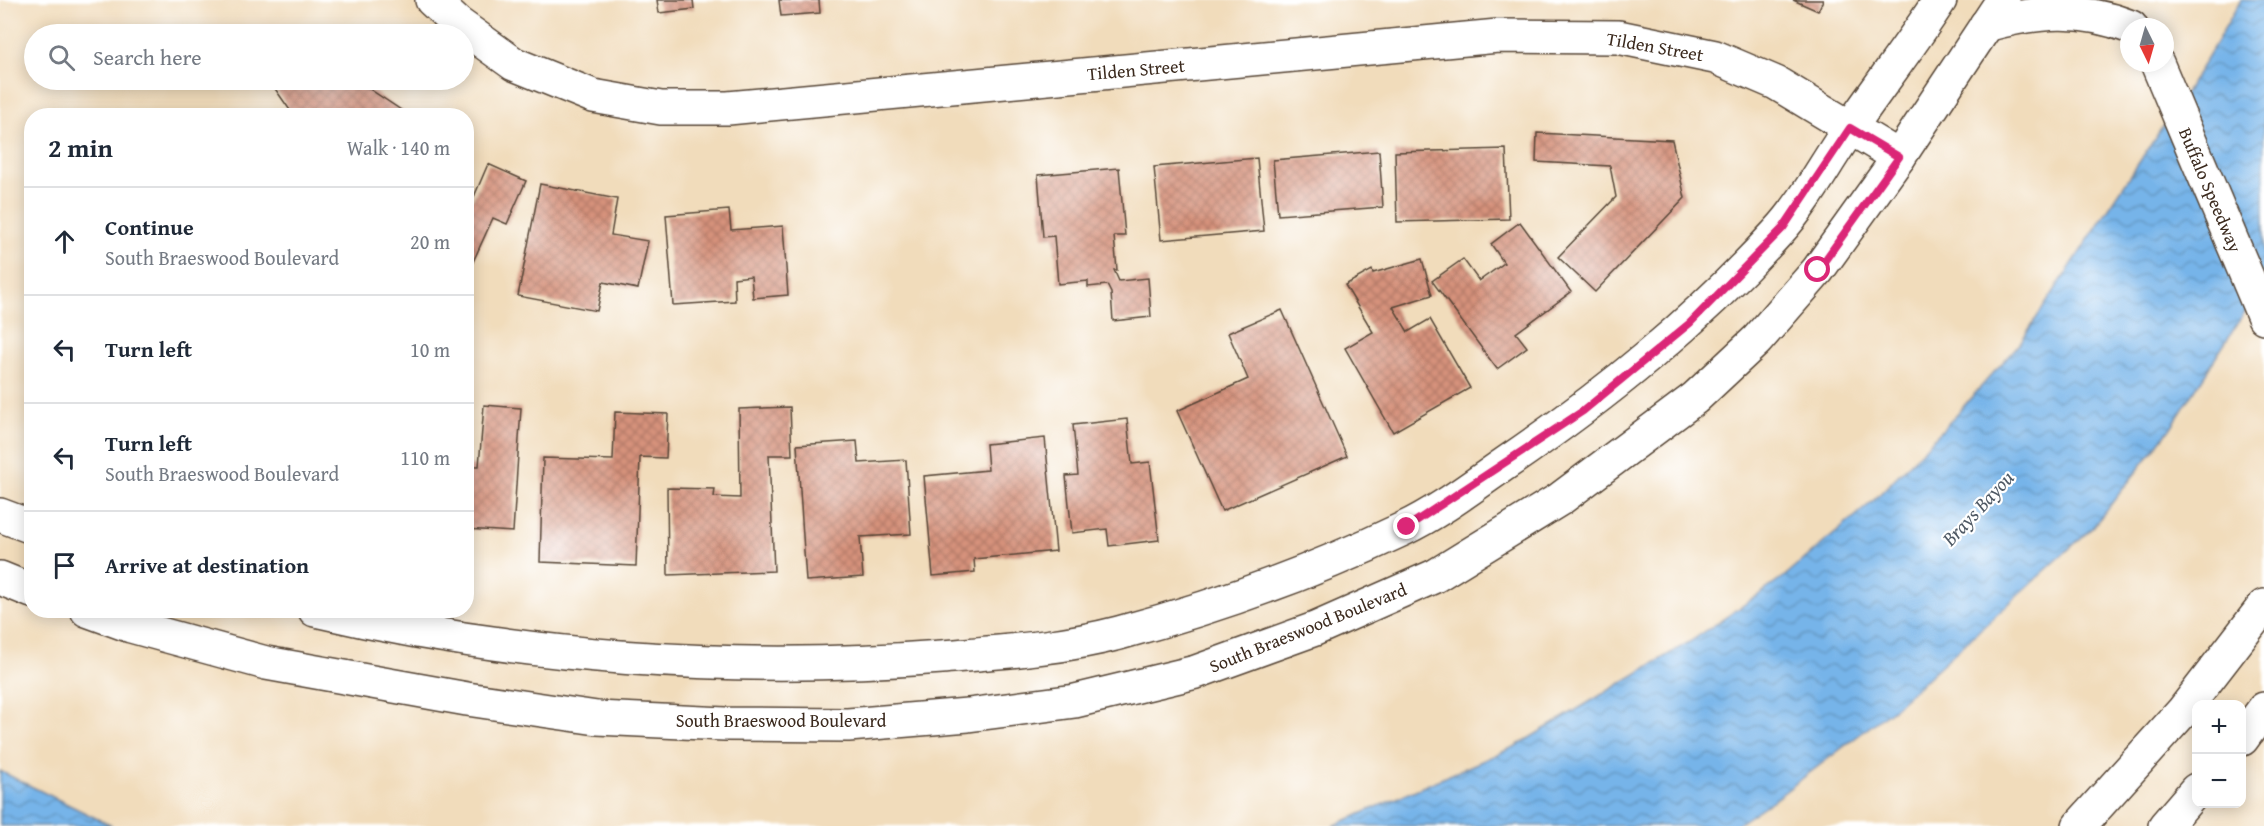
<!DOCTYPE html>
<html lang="en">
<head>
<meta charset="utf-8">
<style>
	:root { --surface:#fff; --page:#f2f2f3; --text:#1f2937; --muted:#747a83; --line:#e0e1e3 }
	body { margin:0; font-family:"Gentium Book Plus",serif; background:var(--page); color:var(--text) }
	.controls { position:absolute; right:18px; bottom:18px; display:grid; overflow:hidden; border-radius:12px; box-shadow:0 3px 15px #0003 }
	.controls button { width:54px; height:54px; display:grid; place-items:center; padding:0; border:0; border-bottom:2px solid var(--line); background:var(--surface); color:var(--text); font:30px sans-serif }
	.compass { position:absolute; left:2120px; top:18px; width:54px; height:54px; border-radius:50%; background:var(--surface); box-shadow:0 3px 15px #0003; rotate:175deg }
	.stop { position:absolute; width:18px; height:18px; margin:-14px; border:4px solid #db2777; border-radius:50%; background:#fff }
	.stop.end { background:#db2777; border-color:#fff; box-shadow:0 2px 6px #0008 }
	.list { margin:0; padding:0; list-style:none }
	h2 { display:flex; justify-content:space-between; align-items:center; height:78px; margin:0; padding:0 24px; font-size:26px }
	h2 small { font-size:20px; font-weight:400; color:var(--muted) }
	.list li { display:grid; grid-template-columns:39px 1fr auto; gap:18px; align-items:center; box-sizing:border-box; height:108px; padding:0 24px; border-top:2px solid var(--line) }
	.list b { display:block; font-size:22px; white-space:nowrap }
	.list p { margin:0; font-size:20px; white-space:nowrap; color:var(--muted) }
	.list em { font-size:20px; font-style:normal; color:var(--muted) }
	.icon { flex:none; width:33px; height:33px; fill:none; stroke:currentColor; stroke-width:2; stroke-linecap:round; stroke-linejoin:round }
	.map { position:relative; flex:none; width:2264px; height:826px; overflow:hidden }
	.search { position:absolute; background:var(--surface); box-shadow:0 3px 15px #0003; left:24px; top:24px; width:450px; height:66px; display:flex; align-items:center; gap:15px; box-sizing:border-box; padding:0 21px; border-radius:33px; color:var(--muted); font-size:22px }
	.panel { position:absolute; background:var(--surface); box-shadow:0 3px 15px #0003; left:24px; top:108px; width:450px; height:510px; border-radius:24px }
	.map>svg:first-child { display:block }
</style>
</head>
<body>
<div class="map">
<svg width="2264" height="826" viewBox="0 0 2264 826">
	<defs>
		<pattern id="water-waves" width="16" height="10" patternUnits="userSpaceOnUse" patternTransform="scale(1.5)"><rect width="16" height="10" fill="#76b4e9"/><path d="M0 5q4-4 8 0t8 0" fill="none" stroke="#6293bc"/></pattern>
		<pattern id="building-cross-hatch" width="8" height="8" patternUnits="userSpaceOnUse" patternTransform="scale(1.5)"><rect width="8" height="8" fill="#d6927c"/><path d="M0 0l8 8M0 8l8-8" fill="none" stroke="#af7765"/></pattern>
	</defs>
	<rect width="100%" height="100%" fill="#fff"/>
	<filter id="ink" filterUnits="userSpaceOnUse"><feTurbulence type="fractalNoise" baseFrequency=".0167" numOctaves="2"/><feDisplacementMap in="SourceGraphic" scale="12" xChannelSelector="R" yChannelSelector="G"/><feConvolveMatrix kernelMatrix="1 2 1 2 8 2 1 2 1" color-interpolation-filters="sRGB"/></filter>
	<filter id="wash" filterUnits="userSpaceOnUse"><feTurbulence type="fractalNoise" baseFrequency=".008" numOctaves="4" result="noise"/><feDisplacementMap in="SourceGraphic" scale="24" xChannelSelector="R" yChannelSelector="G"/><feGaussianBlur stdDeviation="1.35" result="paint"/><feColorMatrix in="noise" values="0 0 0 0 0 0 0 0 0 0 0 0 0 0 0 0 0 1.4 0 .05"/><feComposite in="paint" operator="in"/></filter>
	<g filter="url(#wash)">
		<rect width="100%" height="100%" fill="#f1dcbb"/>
		<g fill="url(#water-waves)" stroke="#586f84" stroke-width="1.5">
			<path d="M 2241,0 L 2264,0 L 2264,282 L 2170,429 L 2093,527 L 1893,709 L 1778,797 L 1735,826 L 1333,826 L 1516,746 L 1691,641 L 1780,580 L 1872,502 L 1946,426 L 2020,343 L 2200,70 Z"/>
			<path d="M 0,771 L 112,826 L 0,826 Z"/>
		</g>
		<g id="blocks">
			<g fill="url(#building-cross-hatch)">
				<path d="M 657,0 L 693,0 L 694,9 L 659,13 Z"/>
				<path d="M 779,0 L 819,0 L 820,13 L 781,16 Z"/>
				<path d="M 1793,0 L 1823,0 L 1818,11 Z"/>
				<path d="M 269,80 L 356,80 L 410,116 L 294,116 Z"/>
				<path d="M 1537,133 L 1672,140 L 1685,198 L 1595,292 L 1558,257 L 1616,197 L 1610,166 L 1536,162 Z"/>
				<path d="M 1506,149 L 1509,219 L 1397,222 L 1395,152 Z"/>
				<path d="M 1379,151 L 1383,207 L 1278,215 L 1273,160 Z"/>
				<path d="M 1257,158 L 1264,231 L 1161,240 L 1154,167 Z"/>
				<path d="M 488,164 L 526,181 L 507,224 L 493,218 L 466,277 L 466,196 L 473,199 Z"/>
				<path d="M 1119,168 L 1125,236 L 1114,236 L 1117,270 L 1114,270 L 1119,281 L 1148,278 L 1151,317 L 1113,321 L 1111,293 L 1107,285 L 1088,287 L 1088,281 L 1058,284 L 1054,236 L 1043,237 L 1038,175 Z"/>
				<path d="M 540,184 L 617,199 L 611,235 L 648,241 L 638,289 L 603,282 L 597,311 L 518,296 Z"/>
				<path d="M 729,210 L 731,230 L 783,226 L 788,295 L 753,298 L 751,276 L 734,278 L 735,301 L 673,305 L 666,215 Z"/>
				<path d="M 1520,222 L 1571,292 L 1516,333 L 1527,347 L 1497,369 L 1432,281 L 1463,259 L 1479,281 L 1504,263 L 1491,244 Z"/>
				<path d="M 1422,259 L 1432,295 L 1393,307 L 1408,332 L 1430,319 L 1470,388 L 1393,432 L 1345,348 L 1373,332 L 1345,285 L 1372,270 L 1373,273 Z"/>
				<path d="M 1282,310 L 1347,456 L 1222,511 L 1177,411 L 1248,379 L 1228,333 Z"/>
				<path d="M 484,405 L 521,408 L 513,532 L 466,529 L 466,466 L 479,466 Z"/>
				<path d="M 790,407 L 792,455 L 769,455 L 774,571 L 668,575 L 667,488 L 715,489 L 714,497 L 740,498 L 739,409 Z"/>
				<path d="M 615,412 L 668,414 L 666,458 L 640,457 L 636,566 L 540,562 L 543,458 L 613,460 Z"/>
				<path d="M 1127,419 L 1132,464 L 1150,462 L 1159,540 L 1109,546 L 1107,529 L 1072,533 L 1066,476 L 1078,475 L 1073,425 Z"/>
				<path d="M 1045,438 L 1056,551 L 974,559 L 975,572 L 933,576 L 924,476 L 988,470 L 986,444 Z"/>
				<path d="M 857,441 L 859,463 L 906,460 L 911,534 L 860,537 L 863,577 L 806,581 L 797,445 Z"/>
			</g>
		</g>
	</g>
	<g filter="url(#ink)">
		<use href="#blocks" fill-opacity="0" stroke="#564536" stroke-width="1.5"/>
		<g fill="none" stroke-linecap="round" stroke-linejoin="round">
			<defs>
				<path id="minor" d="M 432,0 L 457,23 L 514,64 L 593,96 L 661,108 L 728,108 L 1498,36 L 1618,37 L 1715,57 L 1776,83 L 1899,157"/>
				<g id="major">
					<path d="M 1986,25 C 2037,11 2081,7 2131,27"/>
					<path d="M 2157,63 L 2264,317"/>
					<path d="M 0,515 L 32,527"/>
					<path d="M 0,578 L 32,591"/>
					<path d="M 87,610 L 131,626 L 266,663 L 467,699 L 597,718 L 725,724 L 848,725 L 968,715 L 1075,701 L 1196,672 L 1315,629 L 1435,576 L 1560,499 L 1695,398 L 1757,340 L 1818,270 L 1899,157 L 2003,0"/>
					<path d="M 315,610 C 519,658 733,673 942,657 C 1001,652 1062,648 1119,633 C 1215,607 1313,572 1403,529 C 1439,512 1473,486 1506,463 C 1607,394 1695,323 1778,232 C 1805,203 1825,164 1848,131 C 1878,87 1911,45 1940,0"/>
					<path d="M 2242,739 L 2264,709"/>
					<path d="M 2079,826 L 2183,711 L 2264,606"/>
					<path d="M 2165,826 L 2196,790"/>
				</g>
			</defs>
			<use href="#minor" stroke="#564536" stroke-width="36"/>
			<use href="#major" stroke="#564536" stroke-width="36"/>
			<use href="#minor" stroke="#fff" stroke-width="33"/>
			<use href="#major" stroke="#fff" stroke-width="33"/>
		</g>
	</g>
	<g fill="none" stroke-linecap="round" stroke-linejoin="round" filter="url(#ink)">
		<path stroke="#db2777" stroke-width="8" d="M 1407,527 L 1583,411 L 1690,323 L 1783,228 L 1850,128 L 1899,157 L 1818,270"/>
	</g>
	<g text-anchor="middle" stroke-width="4.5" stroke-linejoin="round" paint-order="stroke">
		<g font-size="18" fill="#3b2a1e" stroke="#fff">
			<text transform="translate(1655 47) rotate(10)" y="6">Tilden Street</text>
			<text transform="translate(1136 70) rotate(-5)" y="6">Tilden Street</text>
			<text transform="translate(2210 190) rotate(67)" y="6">Buffalo Speedway</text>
			<text transform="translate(1308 628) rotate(-22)" y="6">South Braeswood Boulevard</text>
			<text x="781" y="727">South Braeswood Boulevard</text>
		</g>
		<g font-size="20" font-style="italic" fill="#505a65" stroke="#fff">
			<text transform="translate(1978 508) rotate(-47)" y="7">Brays Bayou</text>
		</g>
	</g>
</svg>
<div class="controls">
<button>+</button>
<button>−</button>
</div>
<svg class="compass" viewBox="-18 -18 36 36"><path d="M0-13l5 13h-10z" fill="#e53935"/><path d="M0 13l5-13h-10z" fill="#747a83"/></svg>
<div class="stop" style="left:1818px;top:270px"></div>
<div class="stop end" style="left:1407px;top:527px"></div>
<div class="search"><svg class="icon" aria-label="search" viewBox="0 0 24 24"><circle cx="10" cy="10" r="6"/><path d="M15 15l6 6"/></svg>Search here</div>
<section class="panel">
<h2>2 min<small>Walk · 140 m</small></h2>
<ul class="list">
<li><svg class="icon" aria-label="ahead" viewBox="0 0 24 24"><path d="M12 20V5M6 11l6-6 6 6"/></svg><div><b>Continue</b><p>South Braeswood Boulevard</p></div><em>20 m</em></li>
<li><svg class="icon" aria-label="left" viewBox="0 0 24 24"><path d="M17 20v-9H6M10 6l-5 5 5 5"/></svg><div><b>Turn left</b></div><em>10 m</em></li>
<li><svg class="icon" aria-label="left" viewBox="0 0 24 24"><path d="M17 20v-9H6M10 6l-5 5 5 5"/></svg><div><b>Turn left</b><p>South Braeswood Boulevard</p></div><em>110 m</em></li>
<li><svg class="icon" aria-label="arrive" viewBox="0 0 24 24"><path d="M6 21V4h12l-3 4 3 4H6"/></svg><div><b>Arrive at destination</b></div></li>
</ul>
</section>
</div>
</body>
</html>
